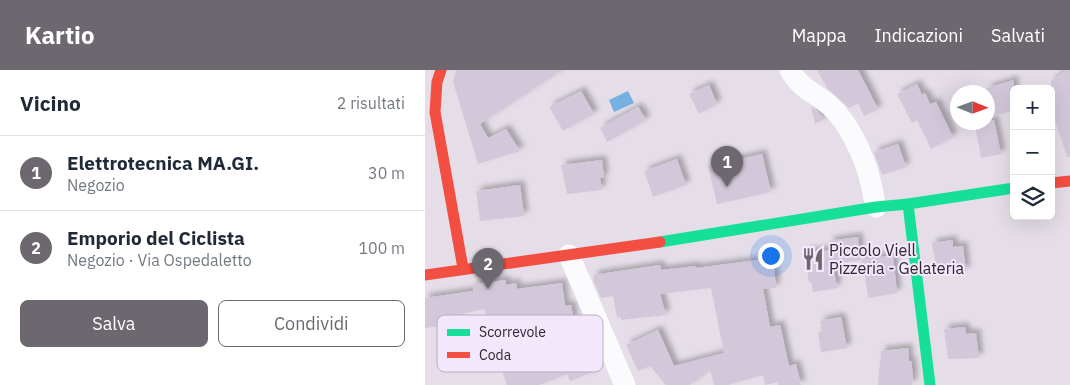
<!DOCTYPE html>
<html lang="it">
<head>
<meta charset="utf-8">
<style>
	:root { --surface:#fff; --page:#f6f6f7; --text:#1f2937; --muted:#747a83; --line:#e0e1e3; --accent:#6d6870 }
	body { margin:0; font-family:"IBM Plex Sans",sans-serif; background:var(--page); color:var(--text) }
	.controls { position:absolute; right:15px; top:15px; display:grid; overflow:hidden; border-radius:8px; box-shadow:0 5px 20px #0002 }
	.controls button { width:45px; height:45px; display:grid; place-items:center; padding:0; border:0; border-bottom:1px solid var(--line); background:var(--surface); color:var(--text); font:25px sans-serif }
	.compass { position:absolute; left:525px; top:15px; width:45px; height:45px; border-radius:50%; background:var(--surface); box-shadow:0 5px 20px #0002; rotate:91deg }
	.you { position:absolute; left:345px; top:185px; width:18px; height:18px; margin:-12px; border:4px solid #fff; border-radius:50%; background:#1a73e8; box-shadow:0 0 0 8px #1a73e833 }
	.badge { display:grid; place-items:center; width:32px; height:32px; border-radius:50%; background:var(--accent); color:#fff; font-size:16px; font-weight:700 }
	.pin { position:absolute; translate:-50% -41px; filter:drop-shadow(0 1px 2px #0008) }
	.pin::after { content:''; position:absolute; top:26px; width:18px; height:15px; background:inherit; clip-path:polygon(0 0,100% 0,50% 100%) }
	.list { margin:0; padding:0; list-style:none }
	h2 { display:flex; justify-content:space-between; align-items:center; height:65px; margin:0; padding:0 20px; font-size:21px }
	h2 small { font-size:16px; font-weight:400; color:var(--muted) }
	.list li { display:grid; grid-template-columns:32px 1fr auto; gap:15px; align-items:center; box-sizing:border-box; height:75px; padding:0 20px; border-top:1px solid var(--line) }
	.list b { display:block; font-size:19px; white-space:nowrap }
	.list p { margin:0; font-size:16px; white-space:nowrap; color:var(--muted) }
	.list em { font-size:16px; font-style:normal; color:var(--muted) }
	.actions { display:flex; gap:10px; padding:15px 20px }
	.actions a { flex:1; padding:11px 0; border:1px solid var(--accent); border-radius:8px; text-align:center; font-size:18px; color:var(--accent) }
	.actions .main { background:var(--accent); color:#fff }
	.icon { flex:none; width:28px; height:28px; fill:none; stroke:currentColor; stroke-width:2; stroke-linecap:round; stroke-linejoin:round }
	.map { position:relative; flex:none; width:645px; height:315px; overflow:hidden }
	header { display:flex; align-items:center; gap:30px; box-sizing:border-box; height:70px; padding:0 25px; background:var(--accent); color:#fff }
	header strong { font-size:24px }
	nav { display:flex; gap:28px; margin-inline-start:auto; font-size:18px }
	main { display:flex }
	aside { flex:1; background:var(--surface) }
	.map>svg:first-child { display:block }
</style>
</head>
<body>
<header>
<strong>Kartio</strong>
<nav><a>Mappa</a><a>Indicazioni</a><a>Salvati</a></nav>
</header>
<main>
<aside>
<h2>Vicino<small>2 risultati</small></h2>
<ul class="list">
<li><span class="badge">1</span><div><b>Elettrotecnica MA.GI.</b><p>Negozio</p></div><em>30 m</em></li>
<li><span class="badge">2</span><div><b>Emporio del Ciclista</b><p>Negozio · Via Ospedaletto</p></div><em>100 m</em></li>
</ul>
<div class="actions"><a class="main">Salva</a><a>Condividi</a></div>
</aside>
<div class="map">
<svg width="645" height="315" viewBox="0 0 645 315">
	<defs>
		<filter id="shadow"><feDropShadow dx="4.5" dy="-4.5" stdDeviation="2.5" flood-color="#0004"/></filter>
	</defs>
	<rect width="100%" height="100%" fill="#e5dee9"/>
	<path fill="#76b0e1" d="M 203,21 L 209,33 L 189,42 L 184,30 Z"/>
	<g fill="#d3c8d9" filter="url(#shadow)">
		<path d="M 35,0 L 137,0 L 55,54 L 63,68 L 81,59 L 95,81 L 53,94 L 28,12 L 31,1 Z"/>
		<path d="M 392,0 L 433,0 L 453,39 L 439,46 L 433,33 L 424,38 L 402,18 Z"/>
		<path d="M 642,0 L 645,0 L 645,87 L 642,87 L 626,38 L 626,11 Z"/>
		<path d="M 589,10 L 589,40 L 562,48 L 562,18 Z"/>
		<path d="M 492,14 L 497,25 L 500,23 L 505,34 L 511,32 L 528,67 L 506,79 L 492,50 L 487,53 L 472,24 Z"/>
		<path d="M 284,15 L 292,34 L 274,44 L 264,24 Z"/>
		<path d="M 156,21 L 169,44 L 138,61 L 124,37 Z"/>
		<path d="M 213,37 L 221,50 L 182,72 L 175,58 Z"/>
		<path d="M 386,37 L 392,41 L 400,49 L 390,54 Z"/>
		<path d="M 569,50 L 576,84 L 556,88 L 550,55 Z"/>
		<path d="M 473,74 L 481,97 L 457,105 L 449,82 Z"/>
		<path d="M 337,84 L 346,122 L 292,134 L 283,96 Z"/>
		<path d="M 252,89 L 261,115 L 228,127 L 219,101 Z"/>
		<path d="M 177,90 L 179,108 L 175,108 L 177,120 L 142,124 L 136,95 Z"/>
		<path d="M 95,115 L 99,146 L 55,151 L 51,121 Z"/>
		<path d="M 433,167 L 436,190 L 408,194 L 412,218 L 388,222 L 386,212 L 384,213 L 380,182 L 407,180 L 404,171 Z"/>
		<path d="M 528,170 L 528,177 L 538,176 L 541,201 L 512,203 L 507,173 Z"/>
		<path d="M 468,185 L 472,223 L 443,228 L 440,206 L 438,206 L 436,190 Z"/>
		<path d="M 348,188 L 351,218 L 338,219 L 345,257 L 355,255 L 364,296 L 371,294 L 376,315 L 353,315 L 353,312 L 340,315 L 338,305 L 303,315 L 289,315 L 285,299 L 265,315 L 241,315 L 225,296 L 213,301 L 201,275 L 233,260 L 249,296 L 299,283 L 286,218 L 235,224 L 241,245 L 196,250 L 195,247 L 192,248 L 188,226 L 176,228 L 169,212 L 168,205 L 235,195 L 236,200 L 271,196 L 271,198 Z"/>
		<path d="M 81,210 L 81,215 L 91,213 L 92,219 L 137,213 L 140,236 L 146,235 L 150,257 L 168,302 L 145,311 L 142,304 L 114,315 L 82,315 L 77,301 L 90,295 L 86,267 L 74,269 L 70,249 L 62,250 L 60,239 L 30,245 L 32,254 L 0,258 L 0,228 L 48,221 L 48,214 Z"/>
		<path d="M 416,247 L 422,278 L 396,282 L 393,263 L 397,262 L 395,251 Z"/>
		<path d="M 540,257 L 541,264 L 551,263 L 554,288 L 523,289 L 519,259 Z"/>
		<path d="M 483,278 L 484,291 L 486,291 L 488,305 L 487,315 L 453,315 L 456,281 Z"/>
	</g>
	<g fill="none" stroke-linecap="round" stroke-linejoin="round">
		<g stroke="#fbfafc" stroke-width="21">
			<path d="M 365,0 C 376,20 390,22 405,36 C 422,51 435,78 442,99 C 446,111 448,125 451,137"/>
			<path d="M 144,185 L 200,315"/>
		</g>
		<g stroke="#16e098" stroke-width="11">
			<path d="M 483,134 L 505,315"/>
			<path d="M 235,172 L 451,137 L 483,134 L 589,118"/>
		</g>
		<g stroke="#f24e42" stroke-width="11">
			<path d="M 16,0 L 12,12 L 10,42 L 38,198"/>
			<path d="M 626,113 L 645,111"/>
			<path d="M 0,205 L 235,172"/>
		</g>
	</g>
	<defs>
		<symbol id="restaurant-bare" viewBox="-9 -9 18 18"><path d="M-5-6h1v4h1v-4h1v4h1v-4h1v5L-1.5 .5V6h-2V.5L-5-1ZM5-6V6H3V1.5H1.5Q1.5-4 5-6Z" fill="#6d6870" stroke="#f3e7fb" stroke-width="2.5" paint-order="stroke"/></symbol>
	</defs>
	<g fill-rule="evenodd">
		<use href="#restaurant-bare" x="372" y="173" width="32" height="32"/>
	</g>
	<g text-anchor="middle" stroke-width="4" stroke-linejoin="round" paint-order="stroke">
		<g font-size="16" fill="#2c282f" stroke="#f3e7fb" text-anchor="start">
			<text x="404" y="186">Piccolo Viell<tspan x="404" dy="18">Pizzeria - Gelateria</tspan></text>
		</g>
	</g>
	<rect x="12" y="245" width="166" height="57" rx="8" fill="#f3e7fb" stroke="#b7aebe" stroke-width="1"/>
	<rect x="22" y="259" width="23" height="7" fill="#16e098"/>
	<rect x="22" y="282" width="23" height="6" fill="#f24e42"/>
	<g font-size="14" fill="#2c282f">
		<text x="54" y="267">Scorrevole</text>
		<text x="54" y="290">Coda</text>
	</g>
</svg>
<div class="controls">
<button>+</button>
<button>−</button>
<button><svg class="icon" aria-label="layers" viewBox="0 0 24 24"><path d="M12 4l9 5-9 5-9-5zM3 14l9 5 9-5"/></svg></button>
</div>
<svg class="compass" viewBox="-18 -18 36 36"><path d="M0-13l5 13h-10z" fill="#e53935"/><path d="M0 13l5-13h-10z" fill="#747a83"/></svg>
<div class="you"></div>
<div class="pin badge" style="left:302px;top:117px">1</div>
<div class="pin badge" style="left:63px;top:219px">2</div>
</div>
</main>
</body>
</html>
